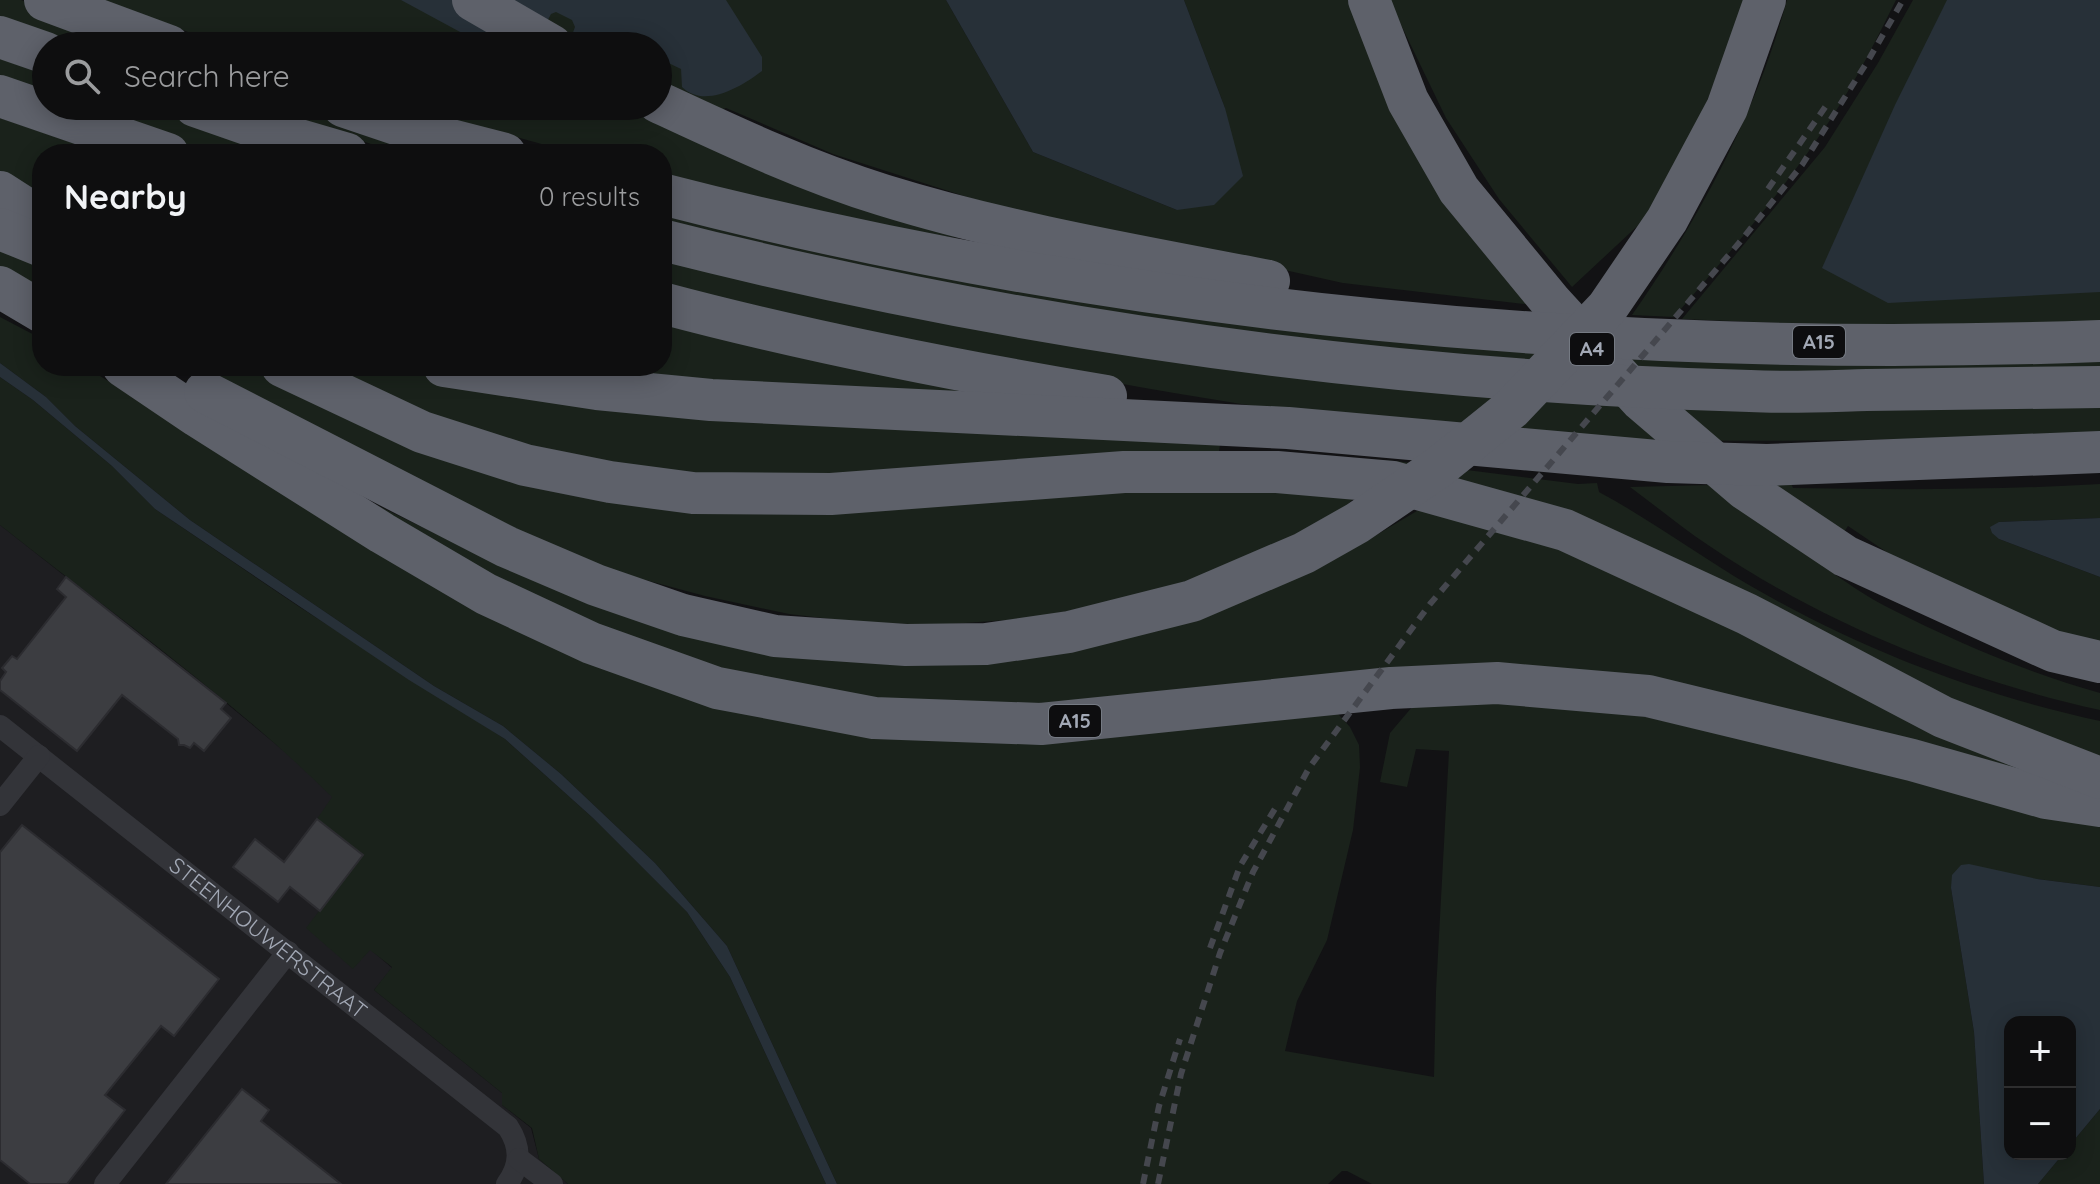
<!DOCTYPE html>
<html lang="en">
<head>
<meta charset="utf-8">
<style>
	:root { --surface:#0e0e0f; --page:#1c1c1d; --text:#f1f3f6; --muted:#9b9c9e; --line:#2e2e2f }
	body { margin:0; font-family:Quicksand,sans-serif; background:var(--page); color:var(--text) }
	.controls { position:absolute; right:24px; bottom:24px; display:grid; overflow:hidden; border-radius:16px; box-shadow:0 4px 20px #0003 }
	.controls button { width:72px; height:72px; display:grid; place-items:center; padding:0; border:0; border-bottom:2px solid var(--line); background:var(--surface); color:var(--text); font:40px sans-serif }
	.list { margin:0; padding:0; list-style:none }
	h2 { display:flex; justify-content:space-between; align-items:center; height:104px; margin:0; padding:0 32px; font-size:34px }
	h2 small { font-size:26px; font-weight:400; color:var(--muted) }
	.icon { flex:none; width:44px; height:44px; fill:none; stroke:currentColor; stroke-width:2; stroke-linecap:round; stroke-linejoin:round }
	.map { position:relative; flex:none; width:2100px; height:1184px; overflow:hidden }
	.search { position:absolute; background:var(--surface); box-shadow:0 4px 20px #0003; left:32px; top:32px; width:640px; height:88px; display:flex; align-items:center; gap:20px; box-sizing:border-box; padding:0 28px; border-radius:44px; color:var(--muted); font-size:30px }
	.panel { position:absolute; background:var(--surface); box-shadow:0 4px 20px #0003; left:32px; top:144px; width:640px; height:232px; border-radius:32px }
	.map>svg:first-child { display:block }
</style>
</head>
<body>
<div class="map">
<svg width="2100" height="1184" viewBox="0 0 2100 1184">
	<rect width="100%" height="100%" fill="#121214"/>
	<path fill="#1e1e21" d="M 0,525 L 226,703 L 296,761 L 333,797 L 338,954 L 353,968 L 370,949 L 392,968 L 374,990 L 502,1093 L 502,1105 L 531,1128 L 539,1159 L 568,1184 L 0,1184 Z"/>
	<g fill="#1a221b">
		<path d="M 0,0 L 21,0 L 141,46 L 80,46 L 0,17 Z"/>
		<path d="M 99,0 L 946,0 L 1033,152 L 1177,210 L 1225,108 L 1184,0 L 1356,0 L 1541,306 L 1343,283 L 989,204 L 833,154 L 726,108 L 674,125 L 1032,247 L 919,233 L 662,177 L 662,154 L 578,154 L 404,106 L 658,106 L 658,46 L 227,46 Z"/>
		<path d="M 1389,0 L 1746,0 L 1687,153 L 1646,218 L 1572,287 L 1499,199 L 1446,118 Z"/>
		<path d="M 1787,0 L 1896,0 C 1877,38 1858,77 1834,114 C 1788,186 1730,252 1674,317 L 1632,315 C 1699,219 1756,114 1787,0 Z"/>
		<path d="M 1913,0 L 2100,0 L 2100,324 L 1980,331 L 1682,319 L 1825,147 L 1878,63 Z"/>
		<path d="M 0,52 L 46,69 L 46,103 L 0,87 Z"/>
		<path d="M 53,106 L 153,106 L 294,154 L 190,154 Z"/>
		<path d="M 254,106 L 319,106 L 473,154 L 402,154 Z"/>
		<path d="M 0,118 L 106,154 L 42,154 L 42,209 L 0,182 Z"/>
		<path d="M 662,204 L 989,274 L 2100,352 L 2100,369 L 1970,375 L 1676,371 L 1315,343 L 984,295 L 662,225 Z"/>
		<path d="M 0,210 L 42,236 L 42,290 L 0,267 Z"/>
		<path d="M 662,256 L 1006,332 L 2100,404 L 2100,434 C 1868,441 1640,448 1408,425 C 1155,400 909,341 662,287 Z"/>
		<path d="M 0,317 L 42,339 L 42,366 L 84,366 L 376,549 L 815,728 L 1329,704 L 1350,727 L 1359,745 L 1360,767 L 1353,830 L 1327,940 L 1297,1001 L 1285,1051 L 1434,1077 L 1436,991 L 1449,751 L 1416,749 L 1407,787 L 1380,782 L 1390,733 L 1418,700 L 1611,709 L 2100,822 L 2100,887 L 2037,879 L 1951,888 L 1974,1032 L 1984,1184 L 1372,1184 L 1347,1171 L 1342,1171 L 1328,1184 L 837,1184 L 727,946 L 655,863 L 561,774 L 503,726 L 434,686 L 190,520 L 75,426 L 46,397 L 0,363 Z"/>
		<path d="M 662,322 L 1220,445 L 1219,451 L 1396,461 L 1578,484 L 1597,483 L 1599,492 C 1651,520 1698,555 1749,585 C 1859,649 1976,694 2100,721 L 2100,769 L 1387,477 L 826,489 L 552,462 L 302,366 L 662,366 Z"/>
		<path d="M 177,366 L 255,366 L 309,396 L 518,477 L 1170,488 L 1356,496 L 1336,516 L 1206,576 L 1104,605 L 1023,619 L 936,625 L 856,622 L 789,614 L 705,596 L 623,574 L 541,542 L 291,425 Z"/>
		<path d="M 0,377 L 33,400 L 112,466 L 155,509 L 298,606 L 505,739 L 593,818 L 687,912 L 730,977 L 826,1184 L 568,1184 L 539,1159 L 532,1128 L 502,1105 L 502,1093 L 374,990 L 392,967 L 370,950 L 353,969 L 306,928 L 362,855 L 317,819 L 332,797 C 233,699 110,612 0,525 Z"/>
		<path d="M 282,459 L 455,543 L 908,657 L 1368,540 L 1422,508 L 1586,557 L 2036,775 L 1708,701 L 855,706 L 603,642 Z"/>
		<path d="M 1791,483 L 1793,488 C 1895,490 1998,490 2100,484 L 2100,518 L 1999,522 L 1999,539 L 2100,577 L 2100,646 L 2018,621 L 1925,578 L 1848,526 L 1822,566 C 1844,580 1866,597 1889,608 C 1956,642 2028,673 2100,693 L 2100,710 C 1961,679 1826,625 1708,545 C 1681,527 1656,506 1630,487 Z"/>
		<path d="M 2100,1109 L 2100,1184 L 2038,1184 L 2063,1154 L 2070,1154 L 2070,1145 Z"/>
	</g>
	<g fill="#273038">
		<path d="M 401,0 L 726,0 L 762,57 L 762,71 C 741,87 704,109 682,87 L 681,69 L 658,58 L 658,46 L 568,46 L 575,27 L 572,20 L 556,12 L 551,14 L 534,46 L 486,46 Z"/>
		<path d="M 946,0 L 1184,0 L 1225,108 L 1243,176 L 1214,205 L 1177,210 L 1033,152 Z"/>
		<path d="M 1947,0 L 2100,0 L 2100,292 L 1888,303 L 1822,268 L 1895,105 Z"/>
		<path d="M 0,363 L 46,397 L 75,426 L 190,520 L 434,686 L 503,726 L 561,774 L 655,863 L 727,946 L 837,1184 L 826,1184 L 730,977 L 687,912 L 593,818 L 505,739 L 409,680 L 155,509 L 112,466 L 33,400 L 0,377 Z"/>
		<path d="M 2100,518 L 2100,577 L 1999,539 L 1992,533 L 1990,527 L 1999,522 Z"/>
		<path d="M 1969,864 L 2037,879 L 2100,887 L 2100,1109 L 2070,1145 L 2070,1022 L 2010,1022 L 2010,1154 L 2063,1154 L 2038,1184 L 1984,1184 L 1974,1032 L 1951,888 L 1952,875 L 1961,865 Z"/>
	</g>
	<g fill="#3c3d41" stroke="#2c2c30" stroke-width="2">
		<path d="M 66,577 L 226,703 L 221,709 L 231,718 L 204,751 L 194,743 L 190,748 L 184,745 L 179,745 L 178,739 L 122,695 L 77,751 L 0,690 L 0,681 L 6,672 L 2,668 L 12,656 L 17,659 L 66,597 L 57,589 Z"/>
		<path d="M 317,819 L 363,855 L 320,911 L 290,887 L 278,902 L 233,867 L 255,839 L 284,862 Z"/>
		<path d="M 22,825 L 219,979 L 174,1036 L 161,1026 L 105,1095 L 125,1110 L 67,1184 L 30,1184 L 0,1160 L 0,852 Z"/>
		<path d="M 242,1089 L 269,1110 L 261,1121 L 341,1184 L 166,1184 Z"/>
	</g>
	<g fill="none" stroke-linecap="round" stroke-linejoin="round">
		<g stroke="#333439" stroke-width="22">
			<path id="s1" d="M 0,726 L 508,1127 C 521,1147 521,1165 507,1184"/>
			<path d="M 0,805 L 39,756"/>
			<path d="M 519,1159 L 552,1184"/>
			<path d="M 105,1184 L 288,952"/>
		</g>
		<g stroke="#5e616a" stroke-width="42">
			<path d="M 45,0 L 169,46"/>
			<path d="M 473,0 L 552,46"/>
			<path d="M 1369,0 L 1408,101 L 1459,190 L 1552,303 L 1641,400 L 1745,489 L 1845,556 L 2053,651 L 2100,662"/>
			<path d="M 0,37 L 46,53"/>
			<path d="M 0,96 L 168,154"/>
			<path d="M 658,102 C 731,136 805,171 883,195 C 1009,234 1140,256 1269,281"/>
			<path d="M 195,106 L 258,128 L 347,154"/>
			<path d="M 343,106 L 420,132 L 505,154"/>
			<path d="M 0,192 L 42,219"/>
			<path d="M 662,194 C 1130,315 1617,359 2100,341"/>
			<path d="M 0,229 L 42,246"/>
			<path d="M 662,240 C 1018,330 1383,381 1750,391 C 1789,393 1828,391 1867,390 C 1944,389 2022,388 2100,387"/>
			<path d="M 0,287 L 42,312"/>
			<path d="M 662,303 C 808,342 957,371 1106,396"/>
			<path d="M 123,366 L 197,416 L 382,533 L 486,594 L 591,643 L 717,688 L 874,718 L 1041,724 L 1391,688 L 1497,683 L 1648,696 L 1912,760 L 2046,798 L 2100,806"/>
			<path d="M 282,366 L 422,432 L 525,465 L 610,482 L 693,493 L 831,494 L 1124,472 L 1277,472 L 1393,482 L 1565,530 L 1747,614 L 1943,717 L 2100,778"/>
			<path d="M 444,366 L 597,389 L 711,400 L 1288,428 L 1668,462 L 1767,465 L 2100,452"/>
			<path d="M 205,392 L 507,547 L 596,585 L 683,615 L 775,636 L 906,645 L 986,644 L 1069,632 L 1192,601 L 1304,553 L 1357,523 L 1439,467 L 1511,409 L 1607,308 L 1667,220 L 1727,108 L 1765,0"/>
		</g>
		<g stroke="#45474e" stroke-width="6" stroke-dasharray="10 8" stroke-linecap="butt">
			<path d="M 1768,189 L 1828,103"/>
			<path d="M 1210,948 L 1240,866 L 1276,807"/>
			<path d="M 1143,1184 L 1159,1106 L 1180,1039"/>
			<path d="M 1158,1184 L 1181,1074 L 1220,953 L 1253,872 L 1309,768 L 1430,604 L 1739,243 L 1802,165 L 1869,59 L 1903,0"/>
		</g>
	</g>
	<g text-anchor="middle" stroke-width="7" stroke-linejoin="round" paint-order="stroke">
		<g fill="#0d0d0f" stroke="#757a83" stroke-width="2">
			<rect x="1793" y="326" width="52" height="32" rx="6"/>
			<rect x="1570" y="333" width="44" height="32" rx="6"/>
			<rect x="1049" y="705" width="52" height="32" rx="6"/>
		</g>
		<g font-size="20" font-weight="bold" fill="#a2a8b5">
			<text x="1819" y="349">A15</text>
			<text x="1592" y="356">A4</text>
			<text x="1075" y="728">A15</text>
		</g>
		<g font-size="22" fill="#a2a8b5" stroke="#0d0d0f">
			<text dy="8" stroke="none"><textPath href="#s1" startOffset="342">STEENHOUWERSTRAAT</textPath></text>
		</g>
	</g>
</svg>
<div class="controls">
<button>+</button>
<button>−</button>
</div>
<div class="search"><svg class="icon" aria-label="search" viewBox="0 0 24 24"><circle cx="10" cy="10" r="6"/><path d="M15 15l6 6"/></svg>Search here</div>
<section class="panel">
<h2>Nearby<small>0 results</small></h2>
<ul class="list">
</ul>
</section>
</div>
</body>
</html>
